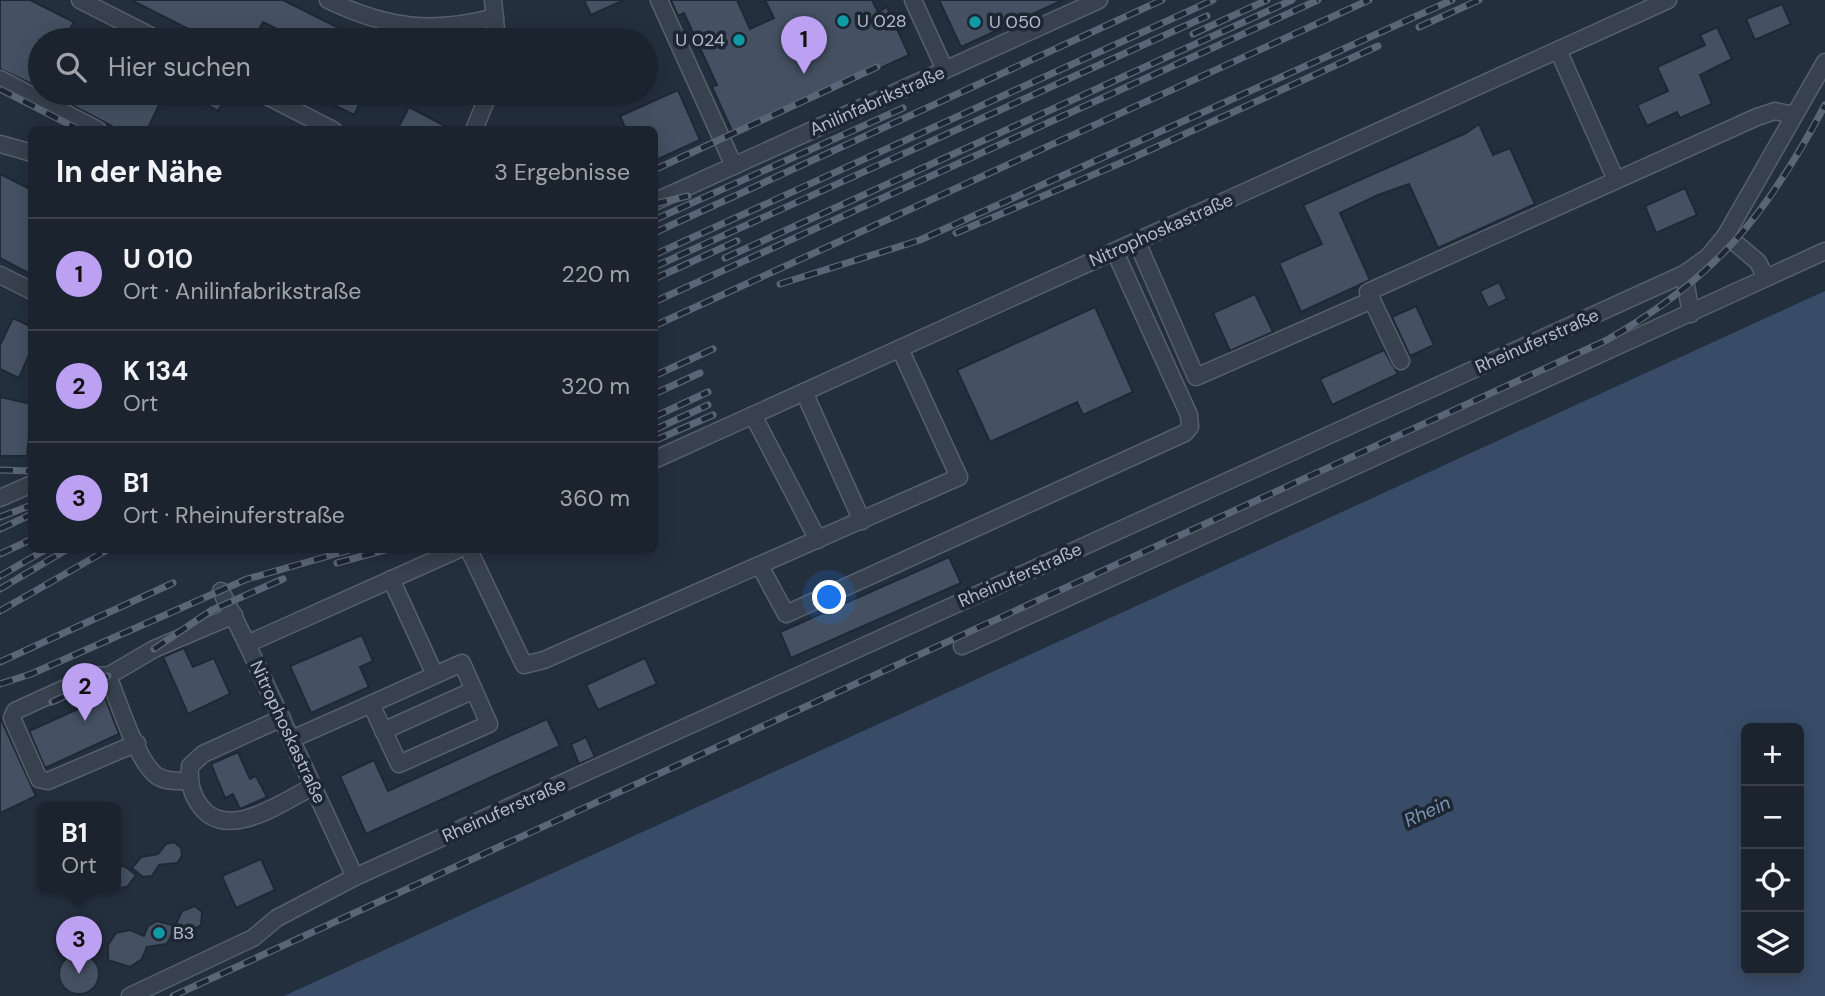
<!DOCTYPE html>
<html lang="de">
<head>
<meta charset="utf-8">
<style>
	:root { --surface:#1b232e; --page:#242b36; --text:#f1f3f6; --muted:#a0a4aa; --line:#39404a; --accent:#bca0f2 }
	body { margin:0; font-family:"DM Sans",sans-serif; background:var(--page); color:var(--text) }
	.controls { position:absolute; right:21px; bottom:21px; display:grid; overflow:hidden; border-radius:10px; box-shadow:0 4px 18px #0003 }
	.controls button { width:63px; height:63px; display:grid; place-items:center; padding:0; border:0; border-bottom:2px solid var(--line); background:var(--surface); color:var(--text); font:35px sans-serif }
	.you { position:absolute; left:830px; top:598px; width:24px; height:24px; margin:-18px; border:5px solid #fff; border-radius:50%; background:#1a73e8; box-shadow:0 0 0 10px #1a73e833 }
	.badge { display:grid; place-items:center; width:46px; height:46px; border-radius:50%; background:var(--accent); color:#111; font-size:23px; font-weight:700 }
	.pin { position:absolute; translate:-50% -58px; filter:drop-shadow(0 2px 4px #0008) }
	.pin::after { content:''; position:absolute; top:37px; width:24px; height:21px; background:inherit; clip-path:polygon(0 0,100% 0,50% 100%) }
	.popup { position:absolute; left:37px; top:802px; width:84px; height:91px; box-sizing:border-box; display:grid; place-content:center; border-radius:10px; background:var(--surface); filter:drop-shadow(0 2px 5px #0005); font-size:23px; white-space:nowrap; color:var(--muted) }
	.popup b { font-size:26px; color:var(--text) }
	.popup::after { content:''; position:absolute; left:50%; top:100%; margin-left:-14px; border:14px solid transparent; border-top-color:var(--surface) }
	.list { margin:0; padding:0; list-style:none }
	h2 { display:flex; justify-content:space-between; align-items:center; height:91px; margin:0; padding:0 28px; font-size:30px }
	h2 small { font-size:23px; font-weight:400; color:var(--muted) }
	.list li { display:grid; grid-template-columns:46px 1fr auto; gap:21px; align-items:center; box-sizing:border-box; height:112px; padding:0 28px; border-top:2px solid var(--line) }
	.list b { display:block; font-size:26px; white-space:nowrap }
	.list p { margin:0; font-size:23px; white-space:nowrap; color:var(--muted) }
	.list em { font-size:23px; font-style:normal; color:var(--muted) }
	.icon { flex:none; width:38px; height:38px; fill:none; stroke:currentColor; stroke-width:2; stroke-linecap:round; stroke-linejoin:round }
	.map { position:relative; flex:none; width:1825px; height:996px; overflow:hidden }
	.search { position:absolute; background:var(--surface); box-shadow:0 4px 18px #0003; left:28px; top:28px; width:630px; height:77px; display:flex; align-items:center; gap:18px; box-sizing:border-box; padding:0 24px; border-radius:38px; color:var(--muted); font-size:26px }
	.panel { position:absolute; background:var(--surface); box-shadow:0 4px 18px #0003; left:28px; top:126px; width:630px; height:427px; border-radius:10px }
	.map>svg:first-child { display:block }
</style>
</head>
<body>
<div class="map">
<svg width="1825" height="996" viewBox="0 0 1825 996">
	<rect width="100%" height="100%" fill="#242f3e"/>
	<path fill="#394c67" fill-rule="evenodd" d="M 1825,291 L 1825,996 L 284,996 ZM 1746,728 L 1799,728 L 1799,970 L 1746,970 Z"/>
	<g fill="#455162" stroke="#1f2835" stroke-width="2">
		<path d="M 0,0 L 30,0 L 74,22 L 69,30 L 89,40 L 40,40 L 40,88 L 0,69 Z"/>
		<path d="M 131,0 L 283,0 L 363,40 L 299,40 L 263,22 L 253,40 L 210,40 Z"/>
		<path d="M 584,0 L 624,0 L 591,15 Z"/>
		<path d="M 671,0 L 737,0 L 750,29 L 774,18 L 765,0 L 872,0 L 878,12 L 887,7 L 909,55 L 734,135 L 712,87 L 717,85 L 684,13 L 678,16 Z"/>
		<path d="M 939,0 L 1063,0 L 961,47 Z"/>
		<path d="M 1782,4 L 1791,24 L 1755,40 L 1746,19 Z"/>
		<path d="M 1717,27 L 1732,59 L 1700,75 L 1712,104 L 1680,118 L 1677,112 L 1647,126 L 1637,105 L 1668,91 L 1657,67 L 1705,45 L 1700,35 Z"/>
		<path d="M 678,90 L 700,140 L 654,161 L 654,130 L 626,130 L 620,116 Z"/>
		<path d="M 49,93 L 165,93 L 147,130 L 119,130 Z"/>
		<path d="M 208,93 L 228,93 L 218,111 L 203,102 Z"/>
		<path d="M 310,93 L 365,93 L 354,115 Z"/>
		<path d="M 409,107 L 453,130 L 397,130 Z"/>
		<path d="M 1479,124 L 1493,155 L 1510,148 L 1535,204 L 1438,248 L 1409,184 L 1378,195 L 1340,213 L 1370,280 L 1301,312 L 1279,263 L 1322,244 L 1303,205 L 1466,133 Z"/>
		<path d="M 0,174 L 32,190 L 32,275 L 0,258 Z"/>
		<path d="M 1685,188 L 1697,215 L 1656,233 L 1645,206 Z"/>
		<path d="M 1499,282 L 1507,299 L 1488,308 L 1480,291 Z"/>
		<path d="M 1255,294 L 1273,332 L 1230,351 L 1213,313 Z"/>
		<path d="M 1416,306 L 1434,345 L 1410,356 L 1392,317 Z"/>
		<path d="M 1095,307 L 1133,392 L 1083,415 L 1077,402 L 990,442 L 957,370 Z"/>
		<path d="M 13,318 L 32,327 L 32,357 L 29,355 L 19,378 L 0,369 L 0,345 Z"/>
		<path d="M 1384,350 L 1398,374 L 1332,405 L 1320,379 Z"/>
		<path d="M 0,397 L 32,404 L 27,456 L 0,456 Z"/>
		<path d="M 949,557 L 961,583 L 791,658 L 780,632 Z"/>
		<path d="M 362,635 L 373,661 L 360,667 L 369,687 L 311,713 L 290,666 Z"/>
		<path d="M 184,648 L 193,667 L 214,658 L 230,694 L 188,714 L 163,657 Z"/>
		<path d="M 645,658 L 657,684 L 598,710 L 586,685 Z"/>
		<path d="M 96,686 L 101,687 L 119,734 L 45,768 L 29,731 L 78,709 L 73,699 Z"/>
		<path d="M 0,717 L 36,796 L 0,813 Z"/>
		<path d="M 547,719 L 560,746 L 366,834 L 340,776 L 374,760 L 388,791 Z"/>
		<path d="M 586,737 L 595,757 L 579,764 L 571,744 Z"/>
		<path d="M 238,752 L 250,779 L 256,776 L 267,797 L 240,809 L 233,794 L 225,798 L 211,764 Z"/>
		<path d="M 174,842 L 181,848 L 182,856 L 177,863 L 159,865 L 152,876 L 143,877 L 132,868 L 141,857 L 158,854 L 166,844 Z"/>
		<path d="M 261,859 L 275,890 L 236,908 L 222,876 Z"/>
		<path d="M 124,866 L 136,875 L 127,887 L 116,888 L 116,867 Z"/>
		<path d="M 195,906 L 202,912 L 201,925 L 193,930 L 176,924 L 182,911 Z"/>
		<path d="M 157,921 L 176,926 L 167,944 L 147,947 L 142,959 L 130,967 L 108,960 L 108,945 L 116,933 L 130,930 L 144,936 L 148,926 Z"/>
		<circle cx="79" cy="974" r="20"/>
	</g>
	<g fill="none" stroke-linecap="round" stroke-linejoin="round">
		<defs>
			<g id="minor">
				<path d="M 80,0 L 159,40"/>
				<path d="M 328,0 C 386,28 433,34 495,17"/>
				<path d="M 493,0 L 497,40"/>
				<path d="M 659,0 L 734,166"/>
				<path d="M 913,0 L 945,70"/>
				<path d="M 1558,50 L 1616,180"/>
				<path d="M 0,79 L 98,130"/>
				<path d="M 261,93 L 333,130"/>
				<path d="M 474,130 L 489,93"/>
				<path d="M 0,144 L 32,153"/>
				<path d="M 654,202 L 1099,0"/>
				<path d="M 1726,235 L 1758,262 L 1766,278"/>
				<path d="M 1137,242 L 1196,377 L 1372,300"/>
				<path d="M 1684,274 L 1691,314"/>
				<path d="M 0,275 L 32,291"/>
				<path d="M 1401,361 L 1368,292 L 1757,117 L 1775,111 L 1794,115"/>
				<path d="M 804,392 L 862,521"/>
				<path d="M 753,415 L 818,540"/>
				<path d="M 654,460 L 1668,0"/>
				<path d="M 0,498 L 32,484"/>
				<path d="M 469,550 L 524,665 L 544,660 L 959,477 L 900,349"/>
				<path d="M 760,566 L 786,614 L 1185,433 L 1190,427 L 1189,415 L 1115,252"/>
				<path d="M 391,579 L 435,675"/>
				<path d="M 221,591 L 247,644"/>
				<path d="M 962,646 L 1825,251"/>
				<path d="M 108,676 C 118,700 137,762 157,776 C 166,782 179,781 189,781"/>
				<path d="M 282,718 L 203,754 L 190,766 C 189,782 191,794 201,807 C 228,842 284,801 314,786"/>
				<path d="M 383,731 L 474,690"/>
				<path d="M 292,739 C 349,714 405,689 462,663 L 489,724 L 399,764 L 371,704"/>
				<path d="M 137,743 L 48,781 L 39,779 L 12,718 L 15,711 L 94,675 L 108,676 L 154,649 L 234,615"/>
				<path d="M 355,877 L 247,644 L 457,550"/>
				<path d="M 130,996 L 253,938 L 277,918 L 355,877 L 1684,274 L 1708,257 L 1726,235 L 1825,62"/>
			</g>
		</defs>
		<use href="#minor" stroke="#565f6c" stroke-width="19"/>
		<use href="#minor" stroke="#38414e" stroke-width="16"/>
		<defs>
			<g id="rail">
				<path d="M 1419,27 L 1479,0"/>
				<path d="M 1193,34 L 1267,0"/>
				<path d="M 0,89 L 80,130"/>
				<path d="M 654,170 L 877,67"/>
				<path d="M 654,204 L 688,196"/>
				<path d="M 654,220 L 903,108"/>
				<path d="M 654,233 L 1162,0"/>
				<path d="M 956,233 L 1130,159 L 1378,46"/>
				<path d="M 654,255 L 1213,0"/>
				<path d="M 725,258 L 1292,0"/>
				<path d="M 654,267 L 1207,16"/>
				<path d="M 654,279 L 737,241"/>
				<path d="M 780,284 L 920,240 L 1452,0"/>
				<path d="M 654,302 L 1318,0"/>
				<path d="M 654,326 L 1369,0"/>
				<path d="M 654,376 L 713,349"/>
				<path d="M 654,394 L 700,373"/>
				<path d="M 654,417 L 708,392"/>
				<path d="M 654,430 L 708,405"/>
				<path d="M 654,441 L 713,415"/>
				<path d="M 0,470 L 32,471"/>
				<path d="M 0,517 L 32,505"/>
				<path d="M 0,529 L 32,514"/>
				<path d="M 0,554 L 32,539"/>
				<path d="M 337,563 L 385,550"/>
				<path d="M 0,576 L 45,550"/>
				<path d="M 0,589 L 66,550"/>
				<path d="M 0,611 L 107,550"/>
				<path d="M 154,649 L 212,610 L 283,579"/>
				<path d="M 0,662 L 173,583"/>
				<path d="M 0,684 L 31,674 L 247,579 L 350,550"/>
				<path d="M 52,702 L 108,676"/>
				<path d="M 173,996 L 1605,341 C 1715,279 1767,215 1825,105"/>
			</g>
		</defs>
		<use href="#rail" stroke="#5a6575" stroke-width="7"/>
		<use href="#rail" stroke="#1d2633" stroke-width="4.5" stroke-dasharray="13" stroke-linecap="butt"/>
	</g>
	<g fill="#0f9aa8" stroke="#1d2633" stroke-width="2.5">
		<circle cx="843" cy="21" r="7"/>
		<circle cx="975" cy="22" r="7"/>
		<circle cx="739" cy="40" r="7"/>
		<circle cx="159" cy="933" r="7"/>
	</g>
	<g text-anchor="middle" stroke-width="7" stroke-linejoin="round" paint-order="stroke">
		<g font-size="18" fill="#b4bcc9" stroke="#1d2633" text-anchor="start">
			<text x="857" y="27">U 028</text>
			<text x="989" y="28">U 050</text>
			<text x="725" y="46" text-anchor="end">U 024</text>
			<text x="173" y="939">B3</text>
		</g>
		<g font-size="18" fill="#b4bcc9" stroke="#1d2633">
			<text transform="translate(877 101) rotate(-24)" y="6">Anilinfabrikstraße</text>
			<text transform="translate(1161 230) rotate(-24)" y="6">Nitrophoskastraße</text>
			<text transform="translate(1537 341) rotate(-24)" y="6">Rheinuferstraße</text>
			<text transform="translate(1020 575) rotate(-24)" y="6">Rheinuferstraße</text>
			<text transform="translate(288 732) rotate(65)" y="6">Nitrophoskastraße</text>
			<text transform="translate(504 810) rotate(-24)" y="6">Rheinuferstraße</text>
		</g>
		<g font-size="19" font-style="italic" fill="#7c92b1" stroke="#1d2633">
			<text transform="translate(1427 811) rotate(-25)" y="7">Rhein</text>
		</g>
	</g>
</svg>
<div class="controls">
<button>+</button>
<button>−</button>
<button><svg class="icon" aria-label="locate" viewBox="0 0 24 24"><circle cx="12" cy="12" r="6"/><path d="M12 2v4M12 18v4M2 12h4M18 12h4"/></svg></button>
<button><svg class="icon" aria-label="layers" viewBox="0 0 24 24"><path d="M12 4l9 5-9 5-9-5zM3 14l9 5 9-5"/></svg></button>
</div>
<div class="you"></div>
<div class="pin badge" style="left:804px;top:74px">1</div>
<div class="pin badge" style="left:85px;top:721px">2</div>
<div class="pin badge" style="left:79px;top:974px">3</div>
<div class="popup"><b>B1</b>Ort</div>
<div class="search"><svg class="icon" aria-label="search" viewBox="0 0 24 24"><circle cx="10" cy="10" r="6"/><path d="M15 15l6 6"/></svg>Hier suchen</div>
<section class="panel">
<h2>In der Nähe<small>3 Ergebnisse</small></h2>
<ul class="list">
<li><span class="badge">1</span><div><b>U 010</b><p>Ort · Anilinfabrikstraße</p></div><em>220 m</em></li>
<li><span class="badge">2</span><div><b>K 134</b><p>Ort</p></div><em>320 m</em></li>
<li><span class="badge">3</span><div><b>B1</b><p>Ort · Rheinuferstraße</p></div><em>360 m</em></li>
</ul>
</section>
</div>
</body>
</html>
